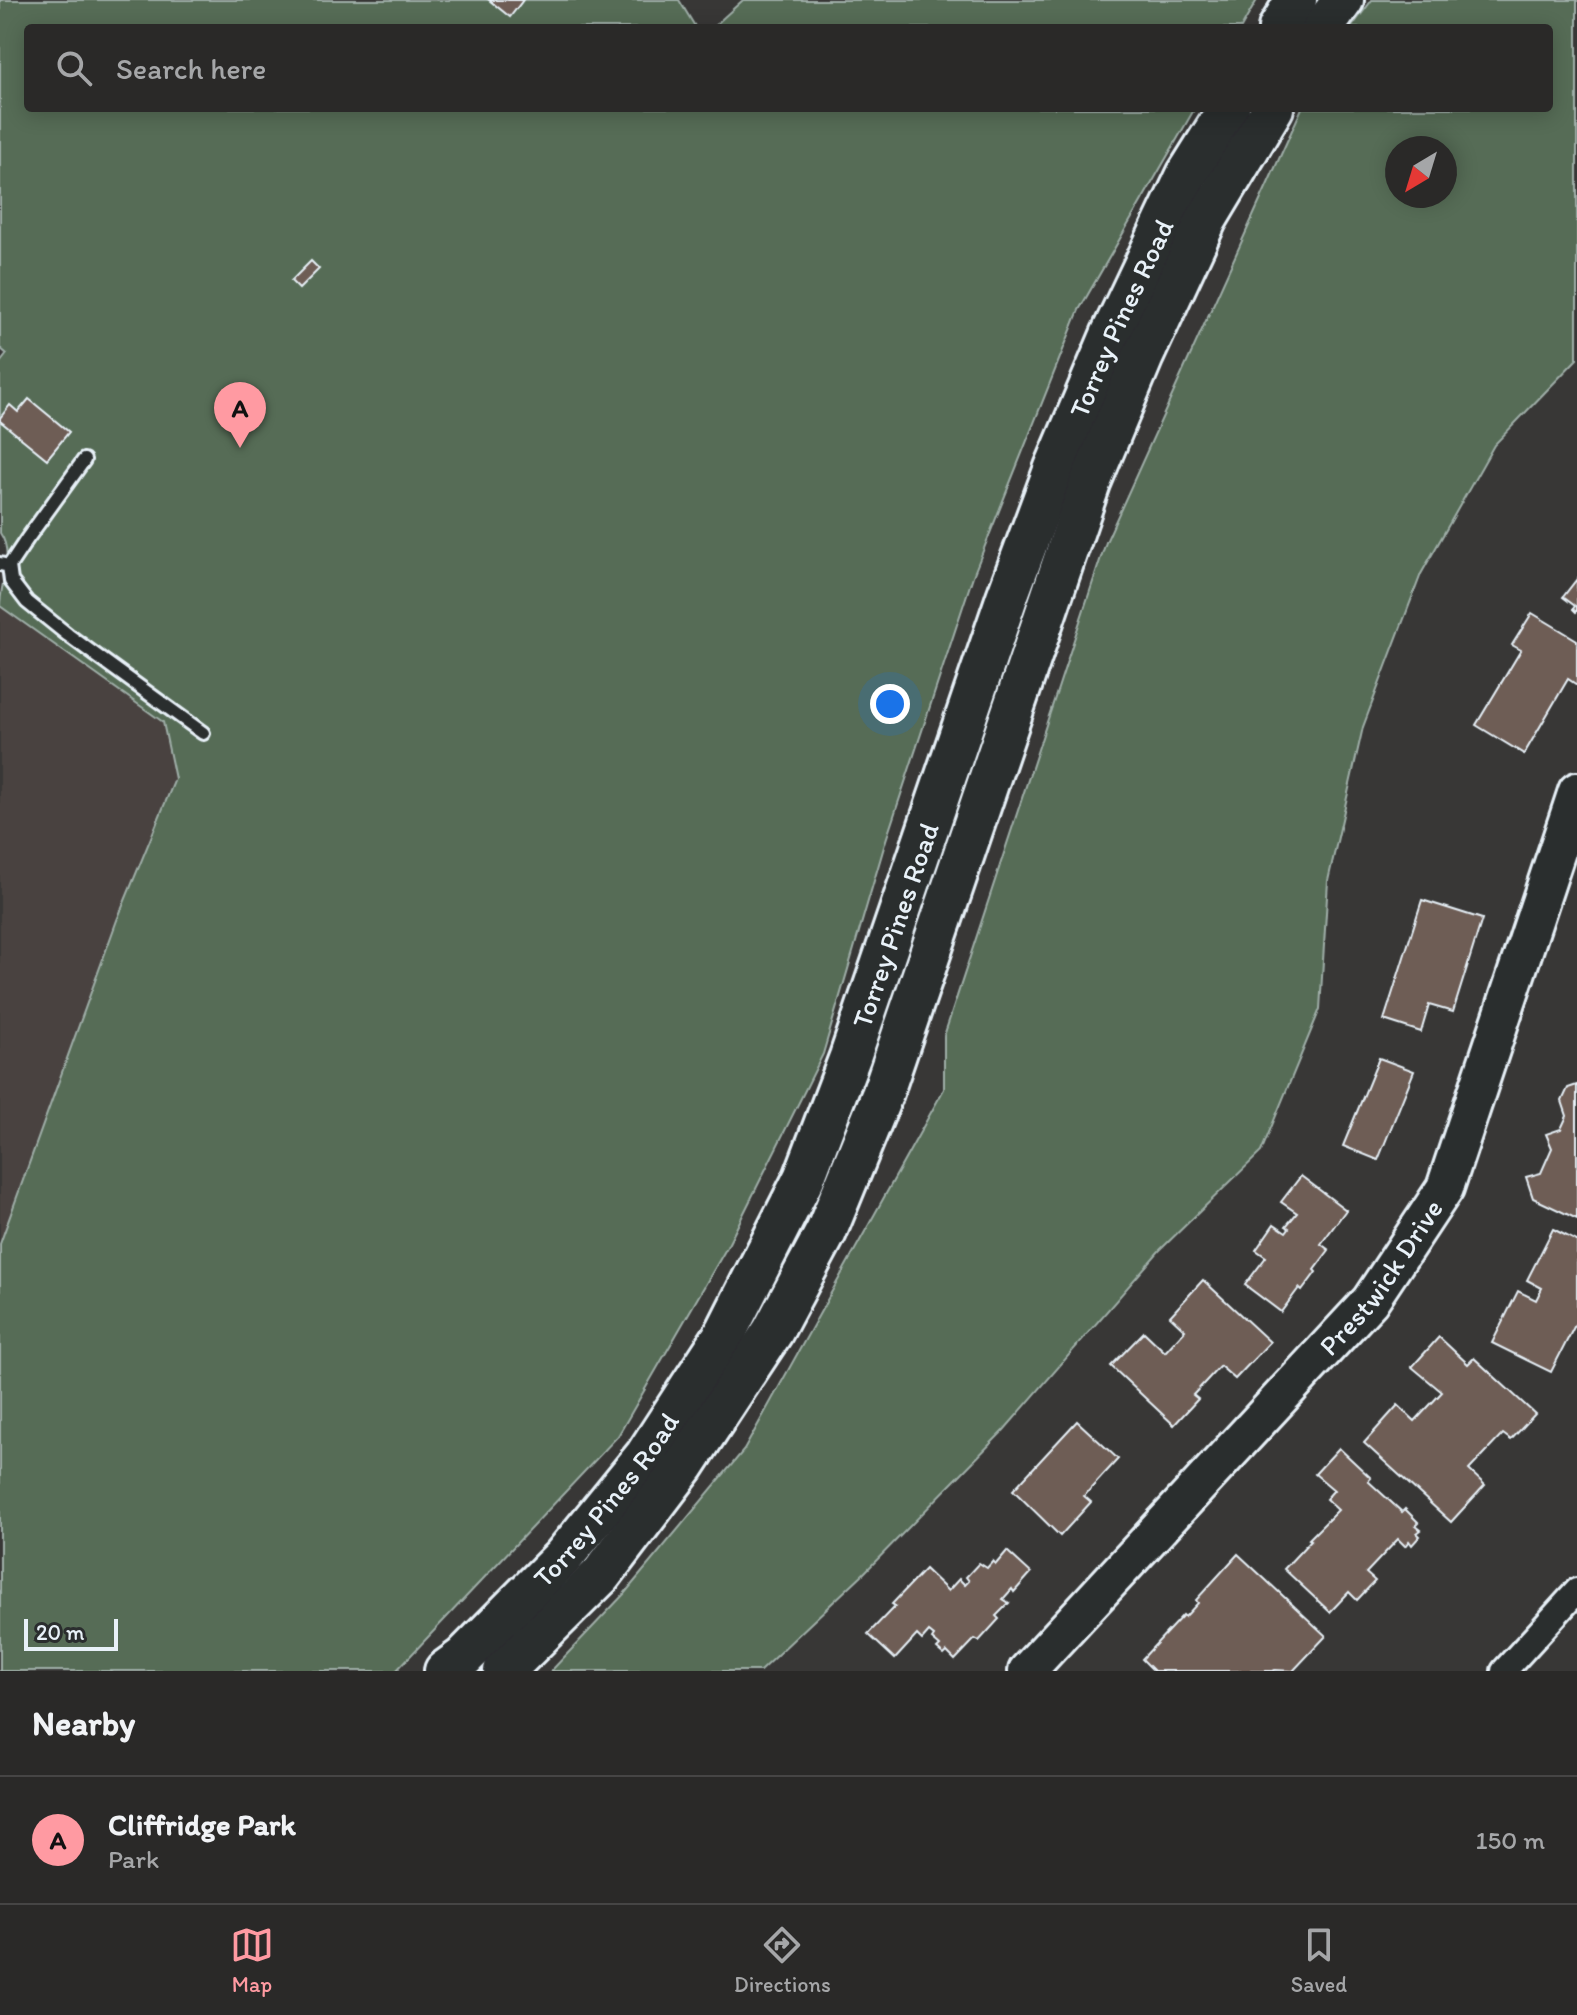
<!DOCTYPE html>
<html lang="en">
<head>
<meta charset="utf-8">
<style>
	:root { --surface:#2a2928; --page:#323130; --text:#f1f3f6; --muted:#a5a6a8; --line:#464545; --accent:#ff9aa2 }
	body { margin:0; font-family:Itim,sans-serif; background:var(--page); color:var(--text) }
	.compass { position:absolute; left:1385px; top:136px; width:72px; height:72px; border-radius:50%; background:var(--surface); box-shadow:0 4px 20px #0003; rotate:218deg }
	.scale { position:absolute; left:24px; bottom:20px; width:94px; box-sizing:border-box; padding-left:8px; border:4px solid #e8f1f8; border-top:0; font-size:22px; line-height:28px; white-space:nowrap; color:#e8f1f8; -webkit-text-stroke:6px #2a2d2e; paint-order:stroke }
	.you { position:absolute; left:890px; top:704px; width:28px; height:28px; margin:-20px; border:6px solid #fff; border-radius:50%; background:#1a73e8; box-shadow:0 0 0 12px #1a73e833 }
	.badge { display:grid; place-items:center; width:52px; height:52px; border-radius:50%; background:var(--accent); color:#111; font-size:26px; font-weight:700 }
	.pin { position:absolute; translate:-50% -66px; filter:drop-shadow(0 2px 4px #0008) }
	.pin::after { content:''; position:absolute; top:42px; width:28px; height:24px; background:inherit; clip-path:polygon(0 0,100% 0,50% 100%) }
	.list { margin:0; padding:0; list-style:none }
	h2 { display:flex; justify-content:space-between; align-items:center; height:104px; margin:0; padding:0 32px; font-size:34px }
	h2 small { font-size:26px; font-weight:400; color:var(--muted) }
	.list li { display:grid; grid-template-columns:52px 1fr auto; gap:24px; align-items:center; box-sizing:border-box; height:128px; padding:0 32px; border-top:2px solid var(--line) }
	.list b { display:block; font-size:30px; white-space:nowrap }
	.list p { margin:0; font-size:26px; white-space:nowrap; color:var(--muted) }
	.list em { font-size:26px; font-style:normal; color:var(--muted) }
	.icon { flex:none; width:44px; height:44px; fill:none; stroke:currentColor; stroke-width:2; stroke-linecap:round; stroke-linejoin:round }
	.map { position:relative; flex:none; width:1577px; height:1671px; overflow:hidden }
	.search { position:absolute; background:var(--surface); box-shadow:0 4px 20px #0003; left:24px; right:24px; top:24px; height:88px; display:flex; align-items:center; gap:20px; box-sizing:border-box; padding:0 28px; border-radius:8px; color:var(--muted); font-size:30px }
	.sheet { height:232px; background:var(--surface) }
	nav { display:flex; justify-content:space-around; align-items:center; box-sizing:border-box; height:112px; border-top:2px solid var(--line); background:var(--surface); font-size:22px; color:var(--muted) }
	nav a { display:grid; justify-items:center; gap:4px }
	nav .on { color:var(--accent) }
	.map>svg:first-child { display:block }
</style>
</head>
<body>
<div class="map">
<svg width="1577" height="1671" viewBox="0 0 1577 1671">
	<rect width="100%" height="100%" fill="#383736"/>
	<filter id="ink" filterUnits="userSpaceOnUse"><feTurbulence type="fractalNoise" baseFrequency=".0125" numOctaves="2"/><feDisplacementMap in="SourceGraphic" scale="16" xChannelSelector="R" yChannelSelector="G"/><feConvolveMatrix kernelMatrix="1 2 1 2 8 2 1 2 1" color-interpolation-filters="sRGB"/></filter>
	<g filter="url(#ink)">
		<path fill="#48423f" d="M 0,606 L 163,722 L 175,779 L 117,920 L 0,1244 Z"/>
		<g fill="#566c57" stroke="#9faea8" stroke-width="2" fill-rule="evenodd">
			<path d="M 0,0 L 679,0 L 696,28 L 28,28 L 28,108 L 1195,108 L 1079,310 L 973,576 L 886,840 L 823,1054 L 727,1247 L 618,1436 L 396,1671 L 0,1671 L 0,1244 L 117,920 L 175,779 L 163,722 L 0,606 C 0,583 15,554 0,533 L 0,363 L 7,354 L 0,348 Z"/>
			<path d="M 743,0 L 1257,0 L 1241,28 L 712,28 Z"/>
			<path d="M 1372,0 L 1577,0 L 1577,359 L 1494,445 L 1421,574 L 1363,727 L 1328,881 L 1320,1009 L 1261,1152 L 1159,1251 L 1004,1430 L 864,1573 L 760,1671 L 551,1671 L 624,1594 L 744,1450 L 944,1089 L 944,1036 L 1106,542 L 1302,108 L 1549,108 L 1549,28 L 1351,28 ZM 1397,148 L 1445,148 L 1445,196 L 1397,196 Z"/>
		</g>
		<g fill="#6e5d55" stroke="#e8f1f8" stroke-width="2">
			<path d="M 489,0 L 523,0 L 510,17 Z"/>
			<path d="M 311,261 L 319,269 L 299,289 L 291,281 Z"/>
			<path d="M 29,399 L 69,432 L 47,459 L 0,421 L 0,418 L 10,405 L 18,412 Z"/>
			<path d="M 1577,579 L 1577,611 L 1576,612 L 1573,609 L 1575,606 L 1563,597 Z"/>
			<path d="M 1532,613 L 1577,640 L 1577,685 L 1568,679 L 1524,754 L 1476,725 L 1521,650 L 1512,645 Z"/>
			<path d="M 1422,900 L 1482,919 L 1453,1012 L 1429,1005 L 1421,1032 L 1384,1020 Z"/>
			<path d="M 1379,1058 L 1414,1071 L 1378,1160 L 1343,1146 Z"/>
			<path d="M 1577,1085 L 1577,1219 L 1533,1198 L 1526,1177 L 1541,1173 L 1552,1148 L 1546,1134 L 1561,1129 L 1567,1116 L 1562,1101 L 1568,1088 Z"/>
			<path d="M 1301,1176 L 1346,1210 L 1321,1244 L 1329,1250 L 1314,1270 L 1316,1272 L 1302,1291 L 1299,1288 L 1281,1312 L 1245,1285 L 1266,1257 L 1256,1250 L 1274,1224 L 1286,1232 L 1289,1228 L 1286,1226 L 1297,1213 L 1281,1202 Z"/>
			<path d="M 1553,1229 L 1577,1241 L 1577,1321 L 1551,1372 L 1492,1343 L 1518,1291 L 1536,1300 L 1542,1288 L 1527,1280 Z"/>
			<path d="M 1203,1280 L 1270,1342 L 1235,1379 L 1220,1366 L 1193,1395 L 1198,1399 L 1174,1425 L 1111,1366 L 1144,1332 L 1165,1352 L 1185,1330 L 1170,1316 Z"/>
			<path d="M 1439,1337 L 1468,1364 L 1474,1358 L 1535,1414 L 1511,1440 L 1503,1434 L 1469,1470 L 1485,1485 L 1451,1522 L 1364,1443 L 1398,1405 L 1415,1421 L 1442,1392 L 1412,1367 Z"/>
			<path d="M 1077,1421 L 1118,1459 L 1084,1496 L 1091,1502 L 1060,1536 L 1013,1490 Z"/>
			<path d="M 1339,1448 L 1371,1478 L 1368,1481 L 1402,1512 L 1405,1509 L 1419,1523 L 1416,1526 L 1421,1530 L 1417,1533 L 1420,1536 L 1412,1545 L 1409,1541 L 1405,1546 L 1398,1539 L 1366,1573 L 1375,1581 L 1357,1600 L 1349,1592 L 1330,1612 L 1284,1569 L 1311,1540 L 1309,1539 L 1338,1510 L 1326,1499 L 1334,1490 L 1315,1474 Z"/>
			<path d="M 1007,1551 L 1031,1573 L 1014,1592 L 1012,1589 L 1003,1599 L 1009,1603 L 996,1616 L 999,1619 L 979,1641 L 975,1639 L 955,1660 L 947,1652 L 944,1655 L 937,1649 L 940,1646 L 932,1639 L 934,1636 L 929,1632 L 922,1640 L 917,1635 L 895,1659 L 868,1634 L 895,1606 L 892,1604 L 925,1569 L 948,1591 L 959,1579 L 965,1585 L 969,1581 L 966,1577 L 979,1563 L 987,1568 L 993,1561 L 996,1564 Z"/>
			<path d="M 1238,1554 L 1326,1636 L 1293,1671 L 1275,1670 L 1273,1671 L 1154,1671 L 1142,1659 L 1183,1615 L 1185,1617 L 1198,1603 L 1196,1600 Z"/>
		</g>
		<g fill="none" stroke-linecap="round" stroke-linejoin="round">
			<defs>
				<g id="lane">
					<path d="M 0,564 L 9,566 L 11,581 L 27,602 L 68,635 L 203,733"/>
					<path d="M 9,566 L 27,539 L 84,460"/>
				</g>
				<path id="street" d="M 1504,1671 L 1577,1591"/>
				<g id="secondary">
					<path id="s1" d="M 1027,1671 L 1370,1301 L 1445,1188 L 1577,791"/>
				</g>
				<g id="primary">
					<path d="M 1279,28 L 1296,0"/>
					<path d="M 1323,28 L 1343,0"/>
					<path id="s2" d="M 445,1671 L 463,1658 L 563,1557 L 646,1455 L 726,1332 L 804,1178 L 850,1057 L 1007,597 L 1055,468 L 1112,333 L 1187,175 L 1229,108"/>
					<path d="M 504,1671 L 601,1575 L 684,1466 L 773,1331 L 826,1232 L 882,1095 L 1090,483 L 1143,356 L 1206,220 L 1273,108"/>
				</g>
			</defs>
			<use href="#lane" stroke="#e8f1f8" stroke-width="18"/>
			<use href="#street" stroke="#e8f1f8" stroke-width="30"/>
			<use href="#secondary" stroke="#e8f1f8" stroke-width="42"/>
			<use href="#primary" stroke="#e8f1f8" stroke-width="46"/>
			<use href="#lane" stroke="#2a2d2e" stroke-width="12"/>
			<use href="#street" stroke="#2a2d2e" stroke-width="24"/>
			<use href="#secondary" stroke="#2a2d2e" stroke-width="36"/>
			<use href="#primary" stroke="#2a2d2e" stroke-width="40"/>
		</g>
	</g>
	<g text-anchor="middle" stroke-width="8" stroke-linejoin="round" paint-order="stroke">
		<g font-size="28" fill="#e8f1f8" stroke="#2a2d2e">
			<text dy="10" stroke="none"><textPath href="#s2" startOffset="1532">Torrey Pines Road</textPath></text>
			<text dy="10" stroke="none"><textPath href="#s2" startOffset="884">Torrey Pines Road</textPath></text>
			<text dy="10" stroke="none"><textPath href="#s1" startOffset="530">Prestwick Drive</textPath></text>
			<text dy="10" stroke="none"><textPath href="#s2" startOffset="236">Torrey Pines Road</textPath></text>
		</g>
	</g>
</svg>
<svg class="compass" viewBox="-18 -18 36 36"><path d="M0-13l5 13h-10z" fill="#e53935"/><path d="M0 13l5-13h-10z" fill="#a5a6a8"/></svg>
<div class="scale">20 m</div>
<div class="you"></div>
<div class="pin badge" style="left:240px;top:448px">A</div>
<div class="search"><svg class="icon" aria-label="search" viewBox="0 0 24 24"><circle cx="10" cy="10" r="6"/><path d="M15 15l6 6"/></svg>Search here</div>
</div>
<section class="sheet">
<h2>Nearby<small></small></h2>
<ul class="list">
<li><span class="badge">A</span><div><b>Cliffridge Park</b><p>Park</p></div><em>150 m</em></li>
</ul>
</section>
<nav>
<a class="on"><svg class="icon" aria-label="map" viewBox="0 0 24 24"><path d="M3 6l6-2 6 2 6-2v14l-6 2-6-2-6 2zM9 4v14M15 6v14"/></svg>Map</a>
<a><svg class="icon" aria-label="directions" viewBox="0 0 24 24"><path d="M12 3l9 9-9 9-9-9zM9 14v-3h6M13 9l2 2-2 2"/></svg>Directions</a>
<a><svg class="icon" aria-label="saved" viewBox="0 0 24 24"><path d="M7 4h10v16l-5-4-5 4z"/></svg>Saved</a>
</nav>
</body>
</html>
